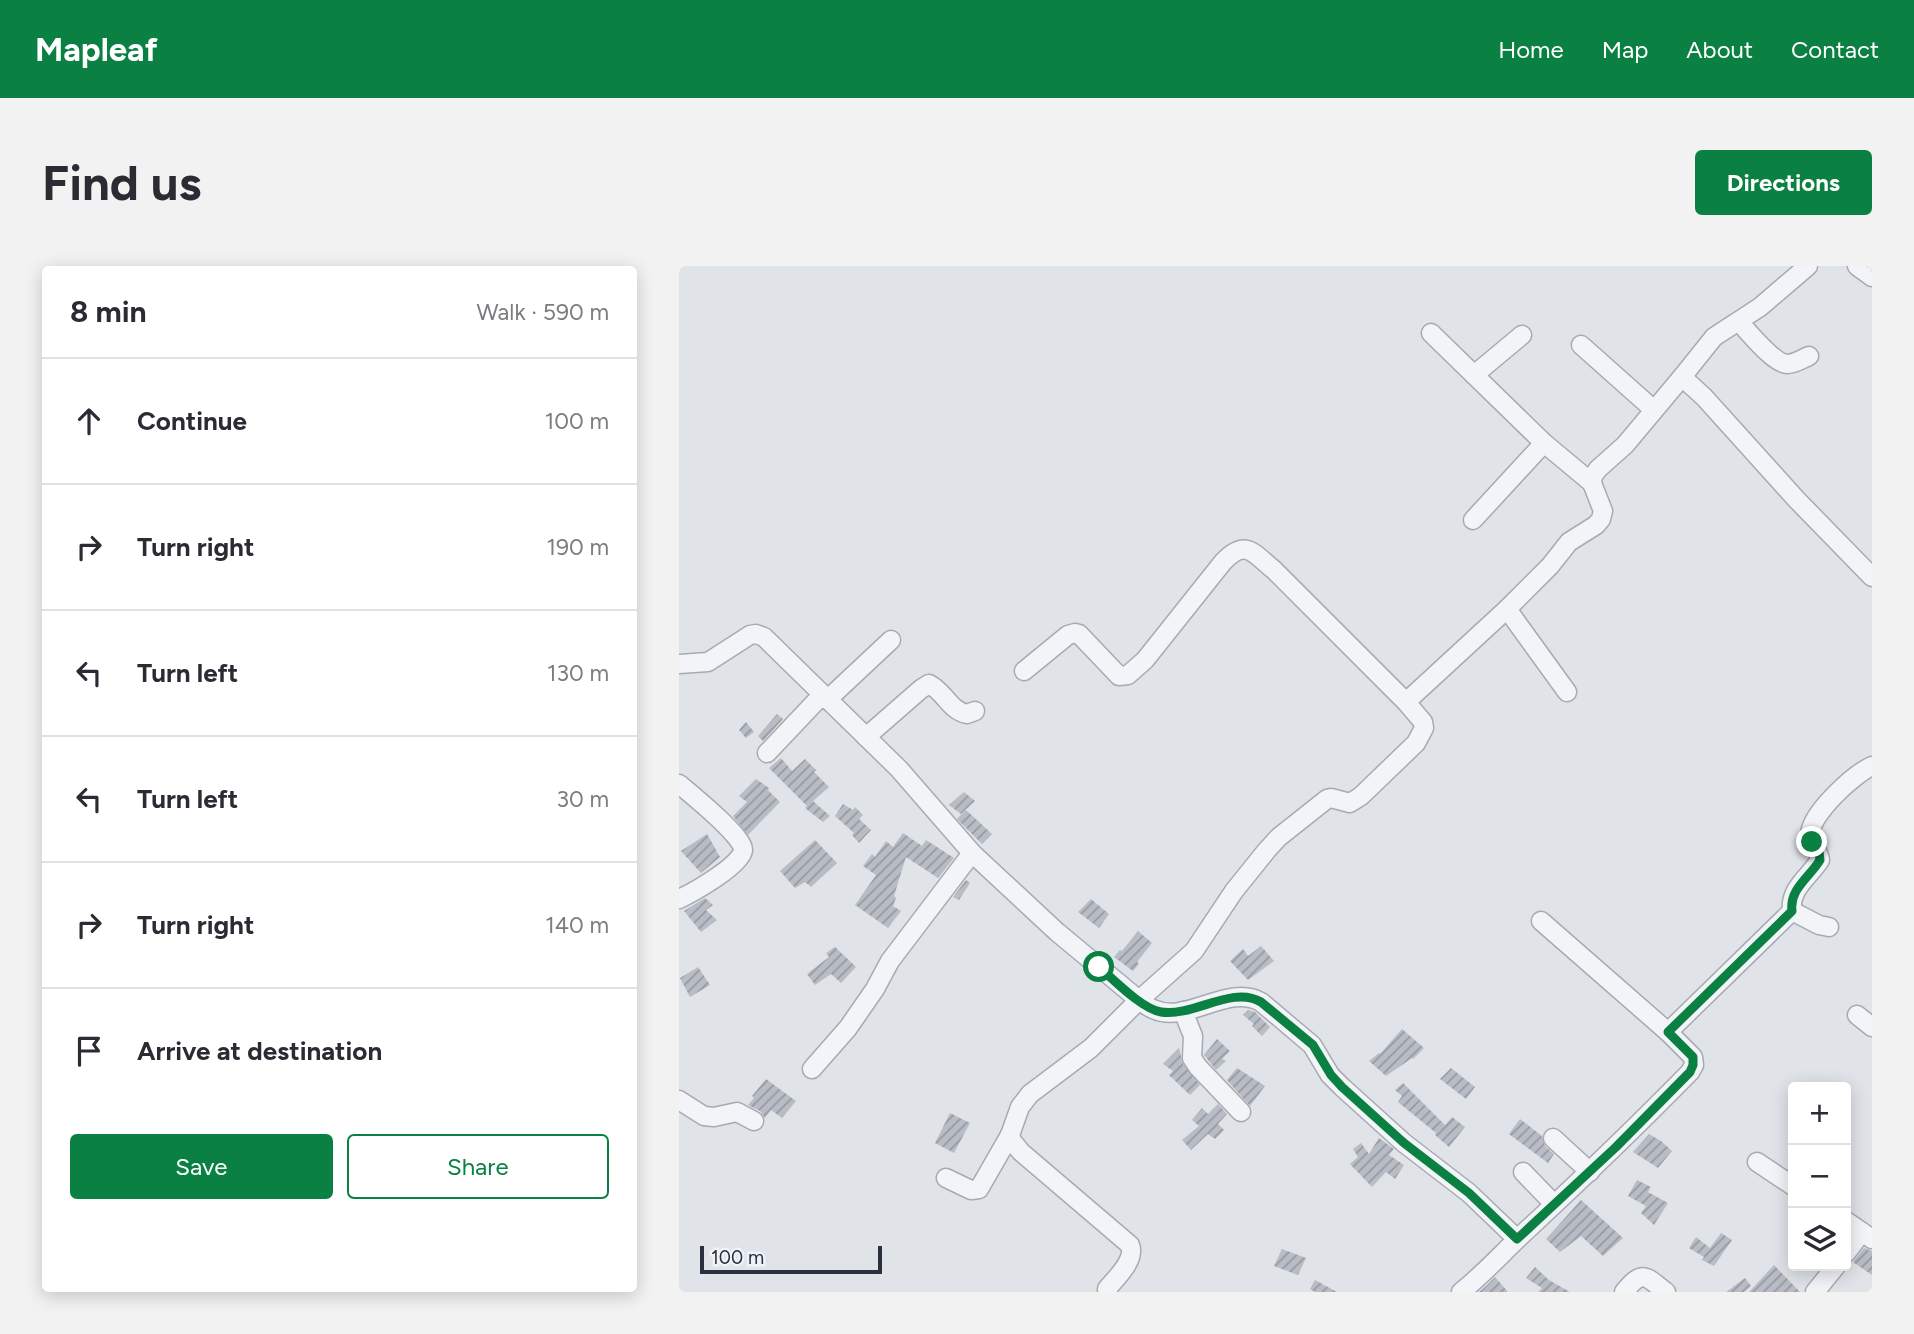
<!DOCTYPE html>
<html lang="en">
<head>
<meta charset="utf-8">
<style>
	:root { --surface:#fff; --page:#f2f2f3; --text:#2b2b33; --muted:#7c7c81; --line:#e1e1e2; --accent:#0b8043 }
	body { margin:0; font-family:Figtree,sans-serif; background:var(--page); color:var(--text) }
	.controls { position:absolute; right:21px; bottom:21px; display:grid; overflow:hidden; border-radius:7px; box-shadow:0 4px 18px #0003 }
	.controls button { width:63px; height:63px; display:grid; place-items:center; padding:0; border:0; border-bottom:2px solid var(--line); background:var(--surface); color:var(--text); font:35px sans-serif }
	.scale { position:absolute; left:21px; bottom:18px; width:182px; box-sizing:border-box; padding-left:7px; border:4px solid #2a303e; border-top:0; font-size:19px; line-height:24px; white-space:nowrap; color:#2a303e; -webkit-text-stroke:5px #eff2f6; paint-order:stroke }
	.stop { position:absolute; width:21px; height:21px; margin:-16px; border:5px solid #0b8043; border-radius:50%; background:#fff }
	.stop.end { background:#0b8043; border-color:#fff; box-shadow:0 2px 7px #0008 }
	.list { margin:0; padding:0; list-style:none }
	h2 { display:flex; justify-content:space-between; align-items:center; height:91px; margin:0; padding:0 28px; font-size:30px }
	h2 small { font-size:23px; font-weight:400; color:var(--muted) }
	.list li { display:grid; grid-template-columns:46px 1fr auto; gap:21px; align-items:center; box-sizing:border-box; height:126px; padding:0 28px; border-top:2px solid var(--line) }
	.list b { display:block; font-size:26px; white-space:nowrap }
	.list em { font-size:23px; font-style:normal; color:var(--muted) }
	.actions { display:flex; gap:14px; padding:21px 28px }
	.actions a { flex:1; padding:16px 0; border:2px solid var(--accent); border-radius:7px; text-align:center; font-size:24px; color:var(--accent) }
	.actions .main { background:var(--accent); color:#fff }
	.icon { flex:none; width:38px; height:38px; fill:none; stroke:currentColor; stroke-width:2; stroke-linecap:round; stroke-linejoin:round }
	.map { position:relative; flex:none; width:1193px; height:1026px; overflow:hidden; border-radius:7px }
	header { display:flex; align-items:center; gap:42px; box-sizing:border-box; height:98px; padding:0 35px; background:var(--accent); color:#fff }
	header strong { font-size:33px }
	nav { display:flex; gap:38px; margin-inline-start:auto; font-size:24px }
	.intro { display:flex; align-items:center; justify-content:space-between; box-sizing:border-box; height:168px; padding:0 42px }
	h1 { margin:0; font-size:49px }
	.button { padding:18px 32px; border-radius:7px; background:var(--accent); color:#fff; font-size:24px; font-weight:700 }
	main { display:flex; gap:42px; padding:0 42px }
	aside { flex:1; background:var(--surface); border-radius:7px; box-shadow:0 4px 18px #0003 }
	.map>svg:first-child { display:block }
</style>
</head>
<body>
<header>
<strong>Mapleaf</strong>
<nav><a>Home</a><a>Map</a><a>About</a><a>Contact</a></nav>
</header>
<div class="intro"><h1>Find us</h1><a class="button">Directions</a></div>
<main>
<aside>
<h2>8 min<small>Walk · 590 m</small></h2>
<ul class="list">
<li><svg class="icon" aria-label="ahead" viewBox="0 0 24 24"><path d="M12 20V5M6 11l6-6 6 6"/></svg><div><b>Continue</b></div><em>100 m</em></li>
<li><svg class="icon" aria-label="right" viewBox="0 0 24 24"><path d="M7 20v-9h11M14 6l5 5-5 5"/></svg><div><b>Turn right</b></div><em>190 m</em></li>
<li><svg class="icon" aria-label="left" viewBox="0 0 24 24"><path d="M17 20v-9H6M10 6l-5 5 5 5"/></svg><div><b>Turn left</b></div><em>130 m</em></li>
<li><svg class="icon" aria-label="left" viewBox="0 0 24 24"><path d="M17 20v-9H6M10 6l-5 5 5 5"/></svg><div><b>Turn left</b></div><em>30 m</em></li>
<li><svg class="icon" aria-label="right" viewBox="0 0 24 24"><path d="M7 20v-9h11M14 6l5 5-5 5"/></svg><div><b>Turn right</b></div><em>140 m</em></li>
<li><svg class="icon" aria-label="arrive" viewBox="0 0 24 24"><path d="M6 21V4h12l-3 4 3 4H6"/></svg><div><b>Arrive at destination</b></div></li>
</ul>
<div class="actions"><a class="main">Save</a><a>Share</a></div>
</aside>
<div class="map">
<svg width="1193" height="1026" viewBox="0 0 1193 1026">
	<defs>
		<pattern id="building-hatch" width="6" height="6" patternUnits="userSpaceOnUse" patternTransform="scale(1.75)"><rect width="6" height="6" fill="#b8bcc4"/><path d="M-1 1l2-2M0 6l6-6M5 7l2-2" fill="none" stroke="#9699a1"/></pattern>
	</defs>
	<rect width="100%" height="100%" fill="#e0e3e8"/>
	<g fill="url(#building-hatch)">
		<path d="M 98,448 L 104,453 L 84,475 L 79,470 Z"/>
		<path d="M 67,456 L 75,466 L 67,472 L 60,464 Z"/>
		<path d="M 102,492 L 113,505 L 126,493 L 137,504 L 135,506 L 150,521 L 134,535 L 151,550 L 144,556 L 126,542 L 128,540 L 90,502 Z"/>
		<path d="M 77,513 L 90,522 L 89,524 L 101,536 L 69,569 L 54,550 L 68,536 L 60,530 Z"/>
		<path d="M 285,526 L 296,535 L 282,548 L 270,539 Z"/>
		<path d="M 164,538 L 174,544 L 176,541 L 184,549 L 180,553 L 192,564 L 180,577 L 173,569 L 175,567 L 156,550 Z"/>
		<path d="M 287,544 L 313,568 L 303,578 L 278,553 Z"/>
		<path d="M 224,567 L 243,580 L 247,574 L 275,592 L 259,612 L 227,591 L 215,630 L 217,632 L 214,640 L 222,645 L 209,662 L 176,639 L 197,609 L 184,600 L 193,588 L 196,591 L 207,575 L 214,581 Z"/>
		<path d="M 28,568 L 41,591 L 22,607 L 2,585 Z"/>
		<path d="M 136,574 L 158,597 L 132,621 L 126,616 L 116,622 L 101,605 Z"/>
		<path d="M 287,614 L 291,617 L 280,634 L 274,631 Z"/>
		<path d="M 26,632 L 34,639 L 27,644 L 38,654 L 22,666 L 5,645 Z"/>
		<path d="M 412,633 L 430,648 L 420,662 L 399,646 Z"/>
		<path d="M 459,665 L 473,677 L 458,696 L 460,698 L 454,705 L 435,691 L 441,684 L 443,685 Z"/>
		<path d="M 582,680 L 595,695 L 569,714 L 551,695 L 564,683 L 569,690 Z"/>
		<path d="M 156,681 L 177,701 L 162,717 L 152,708 L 136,719 L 128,708 L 150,691 L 147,687 Z"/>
		<path d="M 19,701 L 31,719 L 11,731 L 1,712 Z"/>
		<path d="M 569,744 L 576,746 L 591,761 L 583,770 L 573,760 L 575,758 L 564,749 Z"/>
		<path d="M 723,763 L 745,782 L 734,793 L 733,792 L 707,810 L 690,795 L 700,787 L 701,788 Z"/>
		<path d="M 538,773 L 551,785 L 543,793 L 547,795 L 537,804 L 525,789 Z"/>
		<path d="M 500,782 L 504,798 L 521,819 L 511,829 L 490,809 L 494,805 L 484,798 Z"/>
		<path d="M 558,802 L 586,820 L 571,840 L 548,814 Z"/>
		<path d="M 772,802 L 796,821 L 787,833 L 761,813 Z"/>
		<path d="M 87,813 L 117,835 L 103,852 L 92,844 L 86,852 L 81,845 L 69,839 L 75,832 L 73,830 Z"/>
		<path d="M 724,817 L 766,859 L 773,851 L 786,861 L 770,881 L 756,869 L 757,867 L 719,836 L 723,830 L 716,824 Z"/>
		<path d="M 539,838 L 548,848 L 539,858 L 545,864 L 536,873 L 529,868 L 512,884 L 503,874 L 520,860 L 513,854 L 523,842 L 529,848 Z"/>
		<path d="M 271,847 L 291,857 L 275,887 L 256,877 Z"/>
		<path d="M 841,853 L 863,870 L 866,880 L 875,888 L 869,897 L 830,868 Z"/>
		<path d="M 970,868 L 982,875 L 993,885 L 979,902 L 954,886 Z"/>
		<path d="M 700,872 L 715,883 L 710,889 L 725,899 L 716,913 L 707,906 L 693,921 L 671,898 L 679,891 L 674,883 L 682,877 L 690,888 Z"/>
		<path d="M 958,914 L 972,921 L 969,926 L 989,937 L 975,959 L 962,947 L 967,940 L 949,930 Z"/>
		<path d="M 902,934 L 944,972 L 924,990 L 902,970 L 881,986 L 867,973 Z"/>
		<path d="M 1042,967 L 1053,974 L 1035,1000 L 1023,994 L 1025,991 L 1010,982 L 1017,971 L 1031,982 Z"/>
		<path d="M 1185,982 L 1193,985 L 1193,1009 L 1174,996 Z"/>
		<path d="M 603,983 L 627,992 L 619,1009 L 595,1000 Z"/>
		<path d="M 1095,999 L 1121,1026 L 1070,1026 Z"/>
		<path d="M 856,1001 L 870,1014 L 891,1026 L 859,1026 L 863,1022 L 847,1012 Z"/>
		<path d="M 816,1011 L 829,1026 L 800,1026 L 807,1020 Z"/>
		<path d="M 1066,1012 L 1072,1020 L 1065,1026 L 1047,1026 Z"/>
		<path d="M 636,1014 L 658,1026 L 636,1026 L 631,1023 Z"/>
	</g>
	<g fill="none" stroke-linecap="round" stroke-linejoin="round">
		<defs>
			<g id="minor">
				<path d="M 1178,0 L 1193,11"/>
				<path d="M 1060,56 C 1070,66 1094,97 1108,98 C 1115,98 1123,93 1130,90"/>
				<path d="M 752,67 L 865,177 L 913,217"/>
				<path d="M 902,79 L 975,144"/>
				<path d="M 795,109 L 843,69"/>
				<path d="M 1003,111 L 1035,71 L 1081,41 L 1129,0"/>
				<path d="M 794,254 L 865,177"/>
				<path d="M 828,343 L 888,426"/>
				<path d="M 0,398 L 29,396 L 71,369 L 77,368 L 85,371 L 220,503 L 293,587 L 378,666 L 460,734 C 464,737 469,741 474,743 C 508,759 549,717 582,736 L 633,779 L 651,809 L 663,821 L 725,877 L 790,927 L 838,973"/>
				<path d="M 345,405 L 389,369 L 396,367 L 400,368 L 440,410 L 449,409 L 466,394 L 544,296 C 567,272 574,287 595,304 L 727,436 L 744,456 L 745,462 L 737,477 L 682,530 L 671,537 L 652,532 L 648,533 L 600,571 L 588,584 L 555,625 L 515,685 L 460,734 L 412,782 L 351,828 L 341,841 L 331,869 L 333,875 L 342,886 L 451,979 C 457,994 437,1012 428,1023"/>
				<path d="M 148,434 L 212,374"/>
				<path d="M 727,436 L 828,343 L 871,300 L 890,276 L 917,259 L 922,253 L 924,245 L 913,217 L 914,210 L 919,203 L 946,179 L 1003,111 L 1025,131 L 1117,233 L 1193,311"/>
				<path d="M 187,471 L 242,423 L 250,418 C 266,426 270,444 288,448 L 296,445"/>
				<path d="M 88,487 L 143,429"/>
				<path d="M 0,518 C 12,528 65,571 64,584 C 63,599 13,627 0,633"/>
				<path d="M 1113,645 L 1140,659 L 1150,661"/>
				<path d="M 862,655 L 989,766"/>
				<path d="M 504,745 L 514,770 L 513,792 L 519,801 L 562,846"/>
				<path d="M 1178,749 L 1193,761"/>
				<path d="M 133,803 L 169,762 L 196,723 L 211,695 L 293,587"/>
				<path d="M 0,834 L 25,850 L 35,851 L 58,846 L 75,855"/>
				<path d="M 874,872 L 911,906"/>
				<path d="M 1078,896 L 1114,920"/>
				<path d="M 844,906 L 875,938"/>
				<path d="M 267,912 L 292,924 L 300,923 L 331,869"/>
				<path d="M 1167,955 L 1193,973"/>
				<path d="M 1167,987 L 1183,966"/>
				<path d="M 782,1026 C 806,1007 826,984 849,963 C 904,912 958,860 1011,806 L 1015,799 L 1014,791 L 989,766 L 1113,645 C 1110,623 1130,611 1141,594 C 1140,584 1131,578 1131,569 C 1131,548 1175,508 1193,500"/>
				<path d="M 945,1026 C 964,1003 966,1010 987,1026"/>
				<path d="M 1136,1026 L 1157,1000"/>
			</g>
		</defs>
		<use href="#minor" stroke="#a6aab2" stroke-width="21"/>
		<use href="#minor" stroke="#f2f4f7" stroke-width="18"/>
	</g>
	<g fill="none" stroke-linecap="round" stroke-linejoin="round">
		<path stroke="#0b8043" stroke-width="9" d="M 420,701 C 435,714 463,743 482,746 C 515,751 553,719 582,736 L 634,779 L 652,809 L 663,821 L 725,877 L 790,927 L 838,973 L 937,881 L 1011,806 L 1014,799 L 1014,791 L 989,766 L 1113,645 C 1110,623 1131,611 1141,594 L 1140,586 L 1133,576"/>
	</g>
</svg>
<div class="controls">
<button>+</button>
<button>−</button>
<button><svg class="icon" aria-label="layers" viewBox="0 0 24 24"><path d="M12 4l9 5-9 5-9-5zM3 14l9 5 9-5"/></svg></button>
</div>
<div class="scale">100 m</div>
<div class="stop" style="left:420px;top:701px"></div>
<div class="stop end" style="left:1133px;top:576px"></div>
</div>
</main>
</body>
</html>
